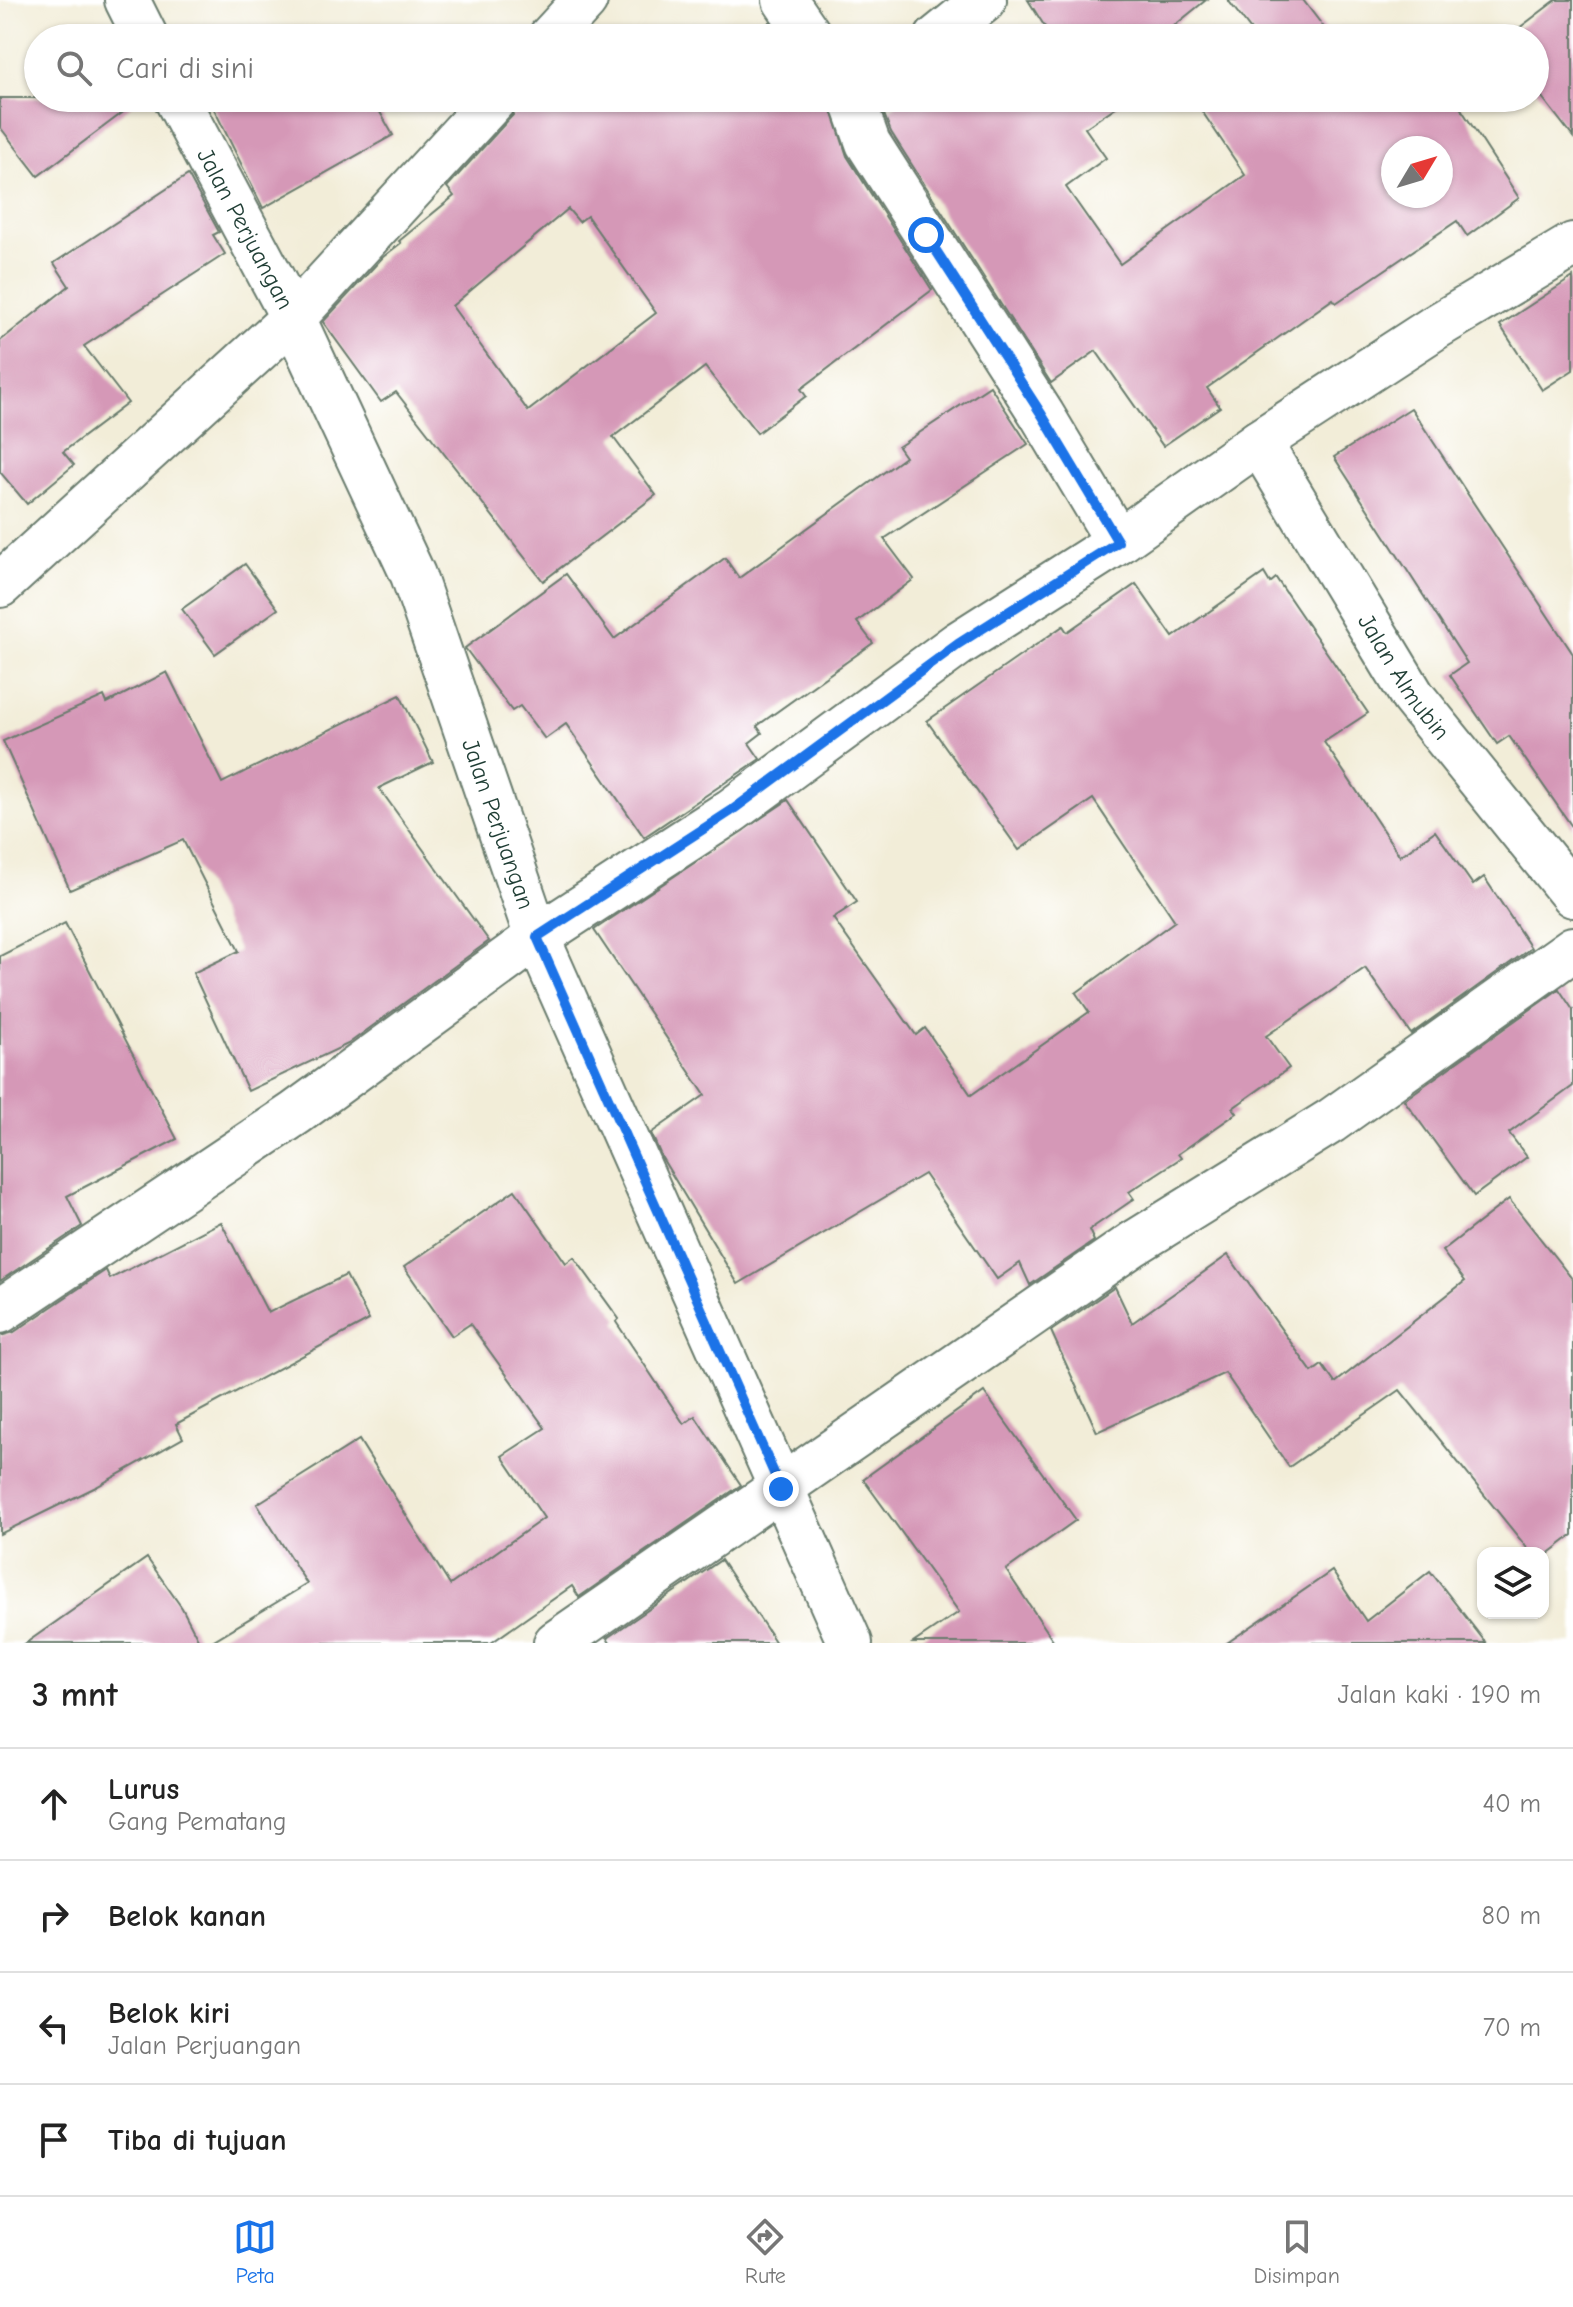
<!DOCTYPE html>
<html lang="id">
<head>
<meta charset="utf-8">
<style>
	:root { --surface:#fff; --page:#f6f6f6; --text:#222; --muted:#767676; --line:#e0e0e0; --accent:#1a73e8 }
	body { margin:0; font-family:"Comic Neue",sans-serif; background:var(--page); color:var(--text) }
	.controls { position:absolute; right:24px; bottom:24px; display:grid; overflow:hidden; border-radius:16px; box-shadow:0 2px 6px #0004 }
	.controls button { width:72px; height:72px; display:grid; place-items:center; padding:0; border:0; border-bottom:2px solid var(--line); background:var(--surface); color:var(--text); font:40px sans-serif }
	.compass { position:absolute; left:1381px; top:136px; width:72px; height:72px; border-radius:50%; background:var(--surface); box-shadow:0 2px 6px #0004; rotate:52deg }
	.stop { position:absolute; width:24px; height:24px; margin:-18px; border:6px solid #1a73e8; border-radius:50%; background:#fff }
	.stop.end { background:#1a73e8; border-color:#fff; box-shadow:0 2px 8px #0008 }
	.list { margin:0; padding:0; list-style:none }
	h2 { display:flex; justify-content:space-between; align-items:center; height:104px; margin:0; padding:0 32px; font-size:34px }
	h2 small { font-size:26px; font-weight:400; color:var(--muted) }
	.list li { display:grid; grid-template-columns:52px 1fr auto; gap:24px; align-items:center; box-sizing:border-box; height:112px; padding:0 32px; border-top:2px solid var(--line) }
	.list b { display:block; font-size:30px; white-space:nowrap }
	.list p { margin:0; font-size:26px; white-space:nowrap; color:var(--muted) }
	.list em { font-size:26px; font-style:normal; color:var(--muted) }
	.icon { flex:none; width:44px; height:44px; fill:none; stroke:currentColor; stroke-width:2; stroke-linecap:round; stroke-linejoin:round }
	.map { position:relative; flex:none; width:1573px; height:1643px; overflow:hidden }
	.search { position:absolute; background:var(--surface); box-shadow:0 2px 6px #0004; left:24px; right:24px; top:24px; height:88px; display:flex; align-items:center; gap:20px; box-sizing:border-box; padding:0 28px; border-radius:44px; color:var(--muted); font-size:30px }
	.sheet { height:552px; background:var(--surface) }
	nav { display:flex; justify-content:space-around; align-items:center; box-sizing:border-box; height:112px; border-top:2px solid var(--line); background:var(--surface); font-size:22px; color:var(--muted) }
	nav a { display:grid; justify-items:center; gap:4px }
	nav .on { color:var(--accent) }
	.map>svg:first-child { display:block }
</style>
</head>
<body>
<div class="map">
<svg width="1573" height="1643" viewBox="0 0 1573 1643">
	<rect width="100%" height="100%" fill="#fff"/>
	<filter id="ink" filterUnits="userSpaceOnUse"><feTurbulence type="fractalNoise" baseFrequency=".0125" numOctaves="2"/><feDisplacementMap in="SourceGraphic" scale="16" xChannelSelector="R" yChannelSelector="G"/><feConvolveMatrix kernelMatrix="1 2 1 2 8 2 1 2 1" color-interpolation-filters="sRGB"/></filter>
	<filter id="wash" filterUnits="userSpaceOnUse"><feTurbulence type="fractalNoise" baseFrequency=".006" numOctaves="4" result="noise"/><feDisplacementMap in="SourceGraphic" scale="32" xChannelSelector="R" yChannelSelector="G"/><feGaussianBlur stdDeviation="1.8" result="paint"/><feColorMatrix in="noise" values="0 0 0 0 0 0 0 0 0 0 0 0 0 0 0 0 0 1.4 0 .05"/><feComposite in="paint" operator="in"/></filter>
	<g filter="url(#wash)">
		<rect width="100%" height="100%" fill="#f2edd8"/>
		<g id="blocks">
			<g fill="#d598b7" fill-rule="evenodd">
				<path d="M 1028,0 L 1206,0 L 1159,38 L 1052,38 Z"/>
				<path d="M 1228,0 L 1303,0 L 1332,38 L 1257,38 Z"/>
				<path d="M 1556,0 L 1573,0 L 1573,137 L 1535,88 L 1535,38 L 1506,38 Z"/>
				<path d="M 770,22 L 781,38 L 748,38 Z"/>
				<path d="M 0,98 L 142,98 L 38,176 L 0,127 Z"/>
				<path d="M 230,98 L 372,98 L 393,135 L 263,208 L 213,107 Z"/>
				<path d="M 519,98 L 828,98 L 847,156 L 932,290 L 801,389 L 806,396 L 757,433 L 705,367 L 613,437 L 656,495 L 543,581 L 396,392 L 381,402 L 323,322 L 383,257 L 401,243 L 399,241 L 454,196 L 447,187 L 513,115 ZM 568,209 L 579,222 L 587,216 L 656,313 L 528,411 L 452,306 Z"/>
				<path d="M 905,98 L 1129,98 L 1085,128 L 1106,158 L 1066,187 L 1120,264 L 1245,175 L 1193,98 L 1454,98 L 1519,198 L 1467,236 L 1457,221 L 1336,303 L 1333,299 L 1207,388 L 1220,407 L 1163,446 L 1096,351 L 1051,383 L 891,132 L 884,114 ZM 1393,148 L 1441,148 L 1441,196 L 1393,196 Z"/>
				<path d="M 188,175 L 219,232 L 213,235 L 225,254 L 84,346 L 128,403 L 63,452 L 74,465 L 27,504 L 0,472 L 0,341 L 69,286 L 54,263 Z"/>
				<path d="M 1573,277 L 1573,370 L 1542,390 L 1500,325 Z"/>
				<path d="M 990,386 L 1028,444 L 884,539 L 914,579 L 857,622 L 873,643 L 757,726 L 762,733 L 749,743 L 760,759 L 644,837 L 566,724 L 545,739 L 520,706 L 512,711 L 465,648 L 566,574 L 614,639 L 725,558 L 739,578 L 905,457 L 898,447 Z"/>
				<path d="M 1411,408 L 1573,654 L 1573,828 L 1509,736 L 1497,744 L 1450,675 L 1467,663 L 1334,457 Z"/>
				<path d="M 245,564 L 278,609 L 215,654 L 182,609 Z"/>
				<path d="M 1264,573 L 1270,583 L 1276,578 L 1368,713 L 1324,742 L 1400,856 L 1435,831 L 1473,885 L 1484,877 L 1531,948 L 1411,1034 L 1365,968 L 1266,1036 L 1289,1068 L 1233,1108 L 1237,1113 L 1178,1154 L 1181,1158 L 1129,1192 L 1134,1199 L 1089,1230 L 1094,1241 L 1030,1285 L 1020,1263 L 997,1279 L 924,1174 L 738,1284 L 662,1158 L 651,1133 L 705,1095 L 594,930 L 788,800 L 857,902 L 833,918 L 916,1035 L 925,1028 L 971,1095 L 1089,1012 L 1076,993 L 1175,921 L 1093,799 L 1019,850 L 927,721 L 1063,626 L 1067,632 L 1136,584 L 1173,637 Z"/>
				<path d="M 167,672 L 222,783 L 400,695 L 433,762 L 379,788 L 489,941 L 348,1044 L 248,1091 L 193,973 L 239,951 L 183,840 L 70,890 L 3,741 L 104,696 L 107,703 Z"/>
				<path d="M 65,923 L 177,1139 L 67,1196 L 82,1226 L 0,1281 L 0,956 Z"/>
				<path d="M 1559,989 L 1573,1010 L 1573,1086 L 1509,1133 L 1527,1157 L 1474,1196 L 1404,1100 Z"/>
				<path d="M 515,1190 L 566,1263 L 574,1257 L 619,1319 L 616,1322 L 684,1424 L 695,1416 L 741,1485 L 579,1597 L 572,1586 L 491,1643 L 209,1643 L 307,1584 L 257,1504 L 359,1440 L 450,1585 L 544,1518 L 502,1456 L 545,1428 L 470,1324 L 452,1336 L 404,1267 Z"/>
				<path d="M 1509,1199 L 1573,1280 L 1573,1535 L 1543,1558 L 1543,1553 L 1531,1553 L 1400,1390 L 1289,1467 L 1225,1373 L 1097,1432 L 1051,1331 L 1115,1287 L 1132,1323 L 1228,1255 L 1312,1372 L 1322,1365 L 1335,1383 L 1465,1281 L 1442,1251 Z"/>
				<path d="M 221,1222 L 268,1313 L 346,1275 L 369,1320 L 176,1424 L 183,1438 L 96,1487 L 0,1534 L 0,1336 L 14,1332 L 106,1270 L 110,1279 Z"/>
				<path d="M 984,1392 L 1076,1520 L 1006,1570 L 1055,1643 L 913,1643 L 959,1612 L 863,1479 Z"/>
				<path d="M 147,1558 L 182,1608 L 200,1643 L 26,1643 Z"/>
				<path d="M 721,1560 L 776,1643 L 610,1643 L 607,1638 Z"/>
				<path d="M 1332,1571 L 1366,1621 L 1430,1571 L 1486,1643 L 1227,1643 Z"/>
			</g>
		</g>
	</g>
	<g filter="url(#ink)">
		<use href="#blocks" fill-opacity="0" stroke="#697b6d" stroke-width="2"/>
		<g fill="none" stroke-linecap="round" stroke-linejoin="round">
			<defs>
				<g id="street">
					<path d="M 127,0 L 146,38"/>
					<path d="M 785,0 L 811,38"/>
					<path d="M 550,38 L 585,0"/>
					<path d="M 937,38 L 984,0"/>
					<path id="s1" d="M 176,98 L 293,318 L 413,575 L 537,937 L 850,1643"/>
					<path d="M 852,98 L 868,143 L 1042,415 L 1118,542"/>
					<path id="s2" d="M 1259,442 L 1413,697 L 1573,895"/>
					<path d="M 0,585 L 293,318 L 495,98"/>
					<path d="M 0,1311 L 296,1113 L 537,937 L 731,811 L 958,644 L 1118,542 L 1259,442 L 1434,328 L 1573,245"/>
					<path d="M 556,1643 L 1133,1244 L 1331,1121 L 1573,949"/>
				</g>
			</defs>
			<use href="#street" stroke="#697b6d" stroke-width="48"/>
			<use href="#street" stroke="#fff" stroke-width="44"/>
		</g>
	</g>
	<g fill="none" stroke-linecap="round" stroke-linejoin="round" filter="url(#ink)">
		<path stroke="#1a73e8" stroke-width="10" d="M 781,1489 L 537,937 L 731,811 L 958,644 L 1118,542 L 1042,415 L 926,235"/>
	</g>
	<g text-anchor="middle" stroke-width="6" stroke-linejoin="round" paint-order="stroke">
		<g font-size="24" fill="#1f3d34" stroke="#fff">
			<text dy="8" stroke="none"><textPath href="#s1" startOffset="148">Jalan Perjuangan</textPath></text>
			<text dy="8" stroke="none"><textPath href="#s2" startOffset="276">Jalan Almubin</textPath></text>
			<text dy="8" stroke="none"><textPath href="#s1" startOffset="796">Jalan Perjuangan</textPath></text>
		</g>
	</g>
</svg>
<div class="controls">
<button><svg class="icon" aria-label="layers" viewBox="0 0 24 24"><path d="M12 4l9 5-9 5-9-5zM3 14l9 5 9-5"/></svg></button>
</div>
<svg class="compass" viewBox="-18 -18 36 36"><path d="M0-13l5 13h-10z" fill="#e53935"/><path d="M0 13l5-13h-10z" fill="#767676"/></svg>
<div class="stop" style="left:926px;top:235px"></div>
<div class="stop end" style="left:781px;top:1489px"></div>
<div class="search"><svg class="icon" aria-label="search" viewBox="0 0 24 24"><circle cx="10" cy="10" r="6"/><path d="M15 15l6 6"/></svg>Cari di sini</div>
</div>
<section class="sheet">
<h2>3 mnt<small>Jalan kaki · 190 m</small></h2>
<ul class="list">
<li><svg class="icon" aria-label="ahead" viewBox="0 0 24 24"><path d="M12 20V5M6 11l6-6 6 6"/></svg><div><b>Lurus</b><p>Gang Pematang</p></div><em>40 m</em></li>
<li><svg class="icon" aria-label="right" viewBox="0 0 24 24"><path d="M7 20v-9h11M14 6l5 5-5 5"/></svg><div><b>Belok kanan</b></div><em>80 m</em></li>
<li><svg class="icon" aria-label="left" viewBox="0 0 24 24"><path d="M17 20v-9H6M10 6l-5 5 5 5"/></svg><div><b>Belok kiri</b><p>Jalan Perjuangan</p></div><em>70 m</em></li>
<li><svg class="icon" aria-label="arrive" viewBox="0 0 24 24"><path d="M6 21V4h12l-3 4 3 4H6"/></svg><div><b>Tiba di tujuan</b></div></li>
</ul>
</section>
<nav>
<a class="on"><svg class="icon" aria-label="map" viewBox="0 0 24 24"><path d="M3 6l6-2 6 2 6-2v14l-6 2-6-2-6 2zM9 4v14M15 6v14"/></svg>Peta</a>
<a><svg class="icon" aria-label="directions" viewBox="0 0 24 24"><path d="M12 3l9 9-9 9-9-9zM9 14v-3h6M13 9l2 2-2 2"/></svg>Rute</a>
<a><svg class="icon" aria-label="saved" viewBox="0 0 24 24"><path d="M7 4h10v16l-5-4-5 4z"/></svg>Disimpan</a>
</nav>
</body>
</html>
